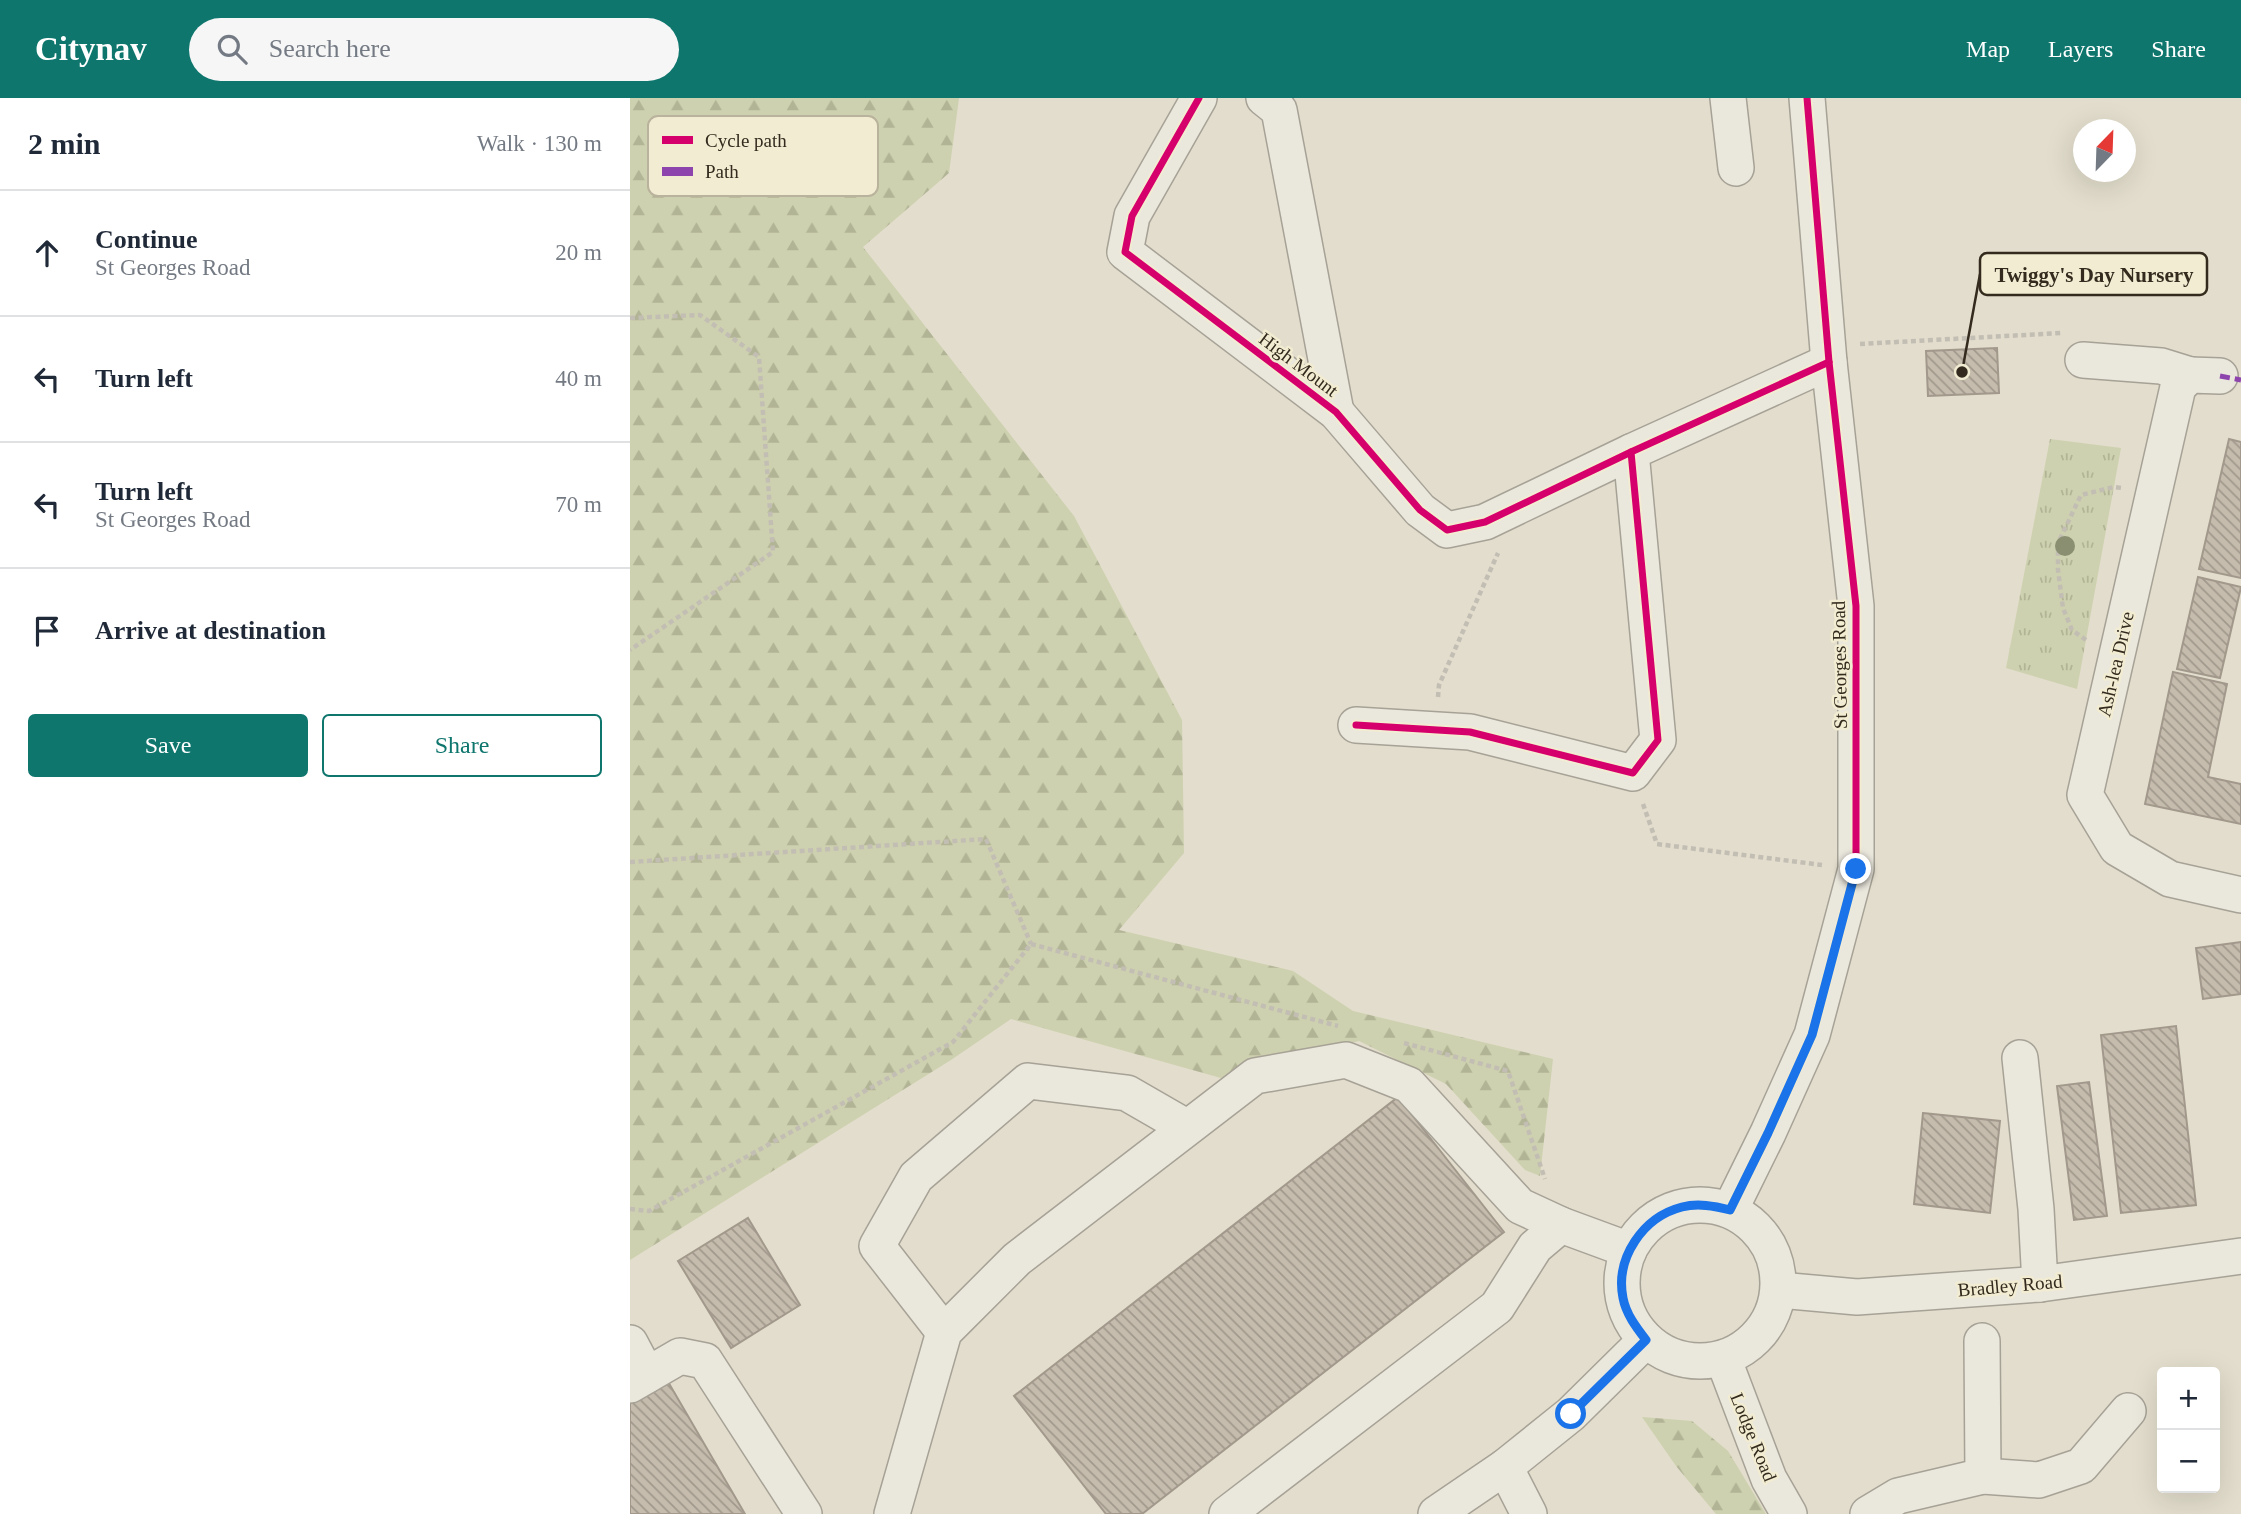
<!DOCTYPE html>
<html lang="en">
<head>
<meta charset="utf-8">
<style>
	:root { --surface:#fff; --page:#f6f6f7; --text:#1f2937; --muted:#747a83; --line:#e0e1e3; --accent:#0f766e }
	body { margin:0; font-family:"Times New Roman",serif; background:var(--page); color:var(--text) }
	.controls { position:absolute; right:21px; bottom:21px; display:grid; overflow:hidden; border-radius:7px; box-shadow:0 7px 28px #0002 }
	.controls button { width:63px; height:63px; display:grid; place-items:center; padding:0; border:0; border-bottom:2px solid var(--line); background:var(--surface); color:var(--text); font:35px sans-serif }
	.compass { position:absolute; left:1443px; top:21px; width:63px; height:63px; border-radius:50%; background:var(--surface); box-shadow:0 7px 28px #0002; rotate:23deg }
	.stop { position:absolute; width:21px; height:21px; margin:-16px; border:5px solid #1a73e8; border-radius:50%; background:#fff }
	.stop.end { background:#1a73e8; border-color:#fff; box-shadow:0 2px 7px #0008 }
	.list { margin:0; padding:0; list-style:none }
	h2 { display:flex; justify-content:space-between; align-items:center; height:91px; margin:0; padding:0 28px; font-size:30px }
	h2 small { font-size:23px; font-weight:400; color:var(--muted) }
	.list li { display:grid; grid-template-columns:46px 1fr auto; gap:21px; align-items:center; box-sizing:border-box; height:126px; padding:0 28px; border-top:2px solid var(--line) }
	.list b { display:block; font-size:26px; white-space:nowrap }
	.list p { margin:0; font-size:23px; white-space:nowrap; color:var(--muted) }
	.list em { font-size:23px; font-style:normal; color:var(--muted) }
	.actions { display:flex; gap:14px; padding:21px 28px }
	.actions a { flex:1; padding:16px 0; border:2px solid var(--accent); border-radius:7px; text-align:center; font-size:24px; color:var(--accent) }
	.actions .main { background:var(--accent); color:#fff }
	.icon { flex:none; width:38px; height:38px; fill:none; stroke:currentColor; stroke-width:2; stroke-linecap:round; stroke-linejoin:round }
	.map { position:relative; flex:none; width:1611px; height:1416px; overflow:hidden }
	header { display:flex; align-items:center; gap:42px; box-sizing:border-box; height:98px; padding:0 35px; background:var(--accent); color:#fff }
	header strong { font-size:33px }
	nav { display:flex; gap:38px; margin-inline-start:auto; font-size:24px }
	.search { width:490px; height:63px; background:var(--page); display:flex; align-items:center; gap:18px; box-sizing:border-box; padding:0 24px; border-radius:38px; color:var(--muted); font-size:26px }
	main { display:flex }
	aside { flex:1; background:var(--surface) }
	.map>svg:first-child { display:block }
</style>
</head>
<body>
<header>
<strong>Citynav</strong>
<div class="search"><svg class="icon" aria-label="search" viewBox="0 0 24 24"><circle cx="10" cy="10" r="6"/><path d="M15 15l6 6"/></svg>Search here</div>
<nav><a>Map</a><a>Layers</a><a>Share</a></nav>
</header>
<main>
<aside>
<h2>2 min<small>Walk · 130 m</small></h2>
<ul class="list">
<li><svg class="icon" aria-label="ahead" viewBox="0 0 24 24"><path d="M12 20V5M6 11l6-6 6 6"/></svg><div><b>Continue</b><p>St Georges Road</p></div><em>20 m</em></li>
<li><svg class="icon" aria-label="left" viewBox="0 0 24 24"><path d="M17 20v-9H6M10 6l-5 5 5 5"/></svg><div><b>Turn left</b></div><em>40 m</em></li>
<li><svg class="icon" aria-label="left" viewBox="0 0 24 24"><path d="M17 20v-9H6M10 6l-5 5 5 5"/></svg><div><b>Turn left</b><p>St Georges Road</p></div><em>70 m</em></li>
<li><svg class="icon" aria-label="arrive" viewBox="0 0 24 24"><path d="M6 21V4h12l-3 4 3 4H6"/></svg><div><b>Arrive at destination</b></div></li>
</ul>
<div class="actions"><a class="main">Save</a><a>Share</a></div>
</aside>
<div class="map">
<svg width="1611" height="1416" viewBox="0 0 1611 1416">
	<defs>
		<pattern id="grass-tufts" width="24" height="20" patternUnits="userSpaceOnUse" patternTransform="scale(1.75)"><rect width="24" height="20" fill="#ced1af"/><path d="M3 7l-1-3M5 7V3M7 7l1-3M15 17l-1-3M17 17v-4M19 17l1-3" fill="none" stroke="#b2b496"/></pattern>
		<pattern id="forest-firs" width="22" height="20" patternUnits="userSpaceOnUse" patternTransform="scale(1.75)"><rect width="22" height="20" fill="#ced1af"/><path d="M5 1l3.5 6h-7zM16 11l3.5 6h-7z" fill="#b2b496"/></pattern>
		<pattern id="building-back-hatch" width="6" height="6" patternUnits="userSpaceOnUse" patternTransform="scale(1.75)"><rect width="6" height="6" fill="#c5bcad"/><path d="M-1 5l2 2M0 0l6 6M5-1l2 2" fill="none" stroke="#a1998c"/></pattern>
	</defs>
	<rect width="100%" height="100%" fill="#e2ddcc"/>
	<path fill="url(#grass-tufts)" d="M 1420,341 L 1491,350 L 1447,591 L 1376,570 Z"/>
	<g fill="url(#forest-firs)">
		<path d="M 0,0 L 329,0 L 319,75 L 233,149 L 444,418 L 552,622 L 554,755 L 489,832 L 663,873 L 723,913 L 923,961 L 910,1078 L 895,1072 L 816,986 L 729,943 L 591,980 L 381,921 L 321,962 L 0,1162 Z"/>
		<path d="M 1012,1319 L 1062,1323 L 1098,1353 L 1136,1416 L 1086,1416 L 1046,1368 Z"/>
	</g>
	<g fill="url(#building-back-hatch)" stroke="#a2998c" stroke-width="2">
		<path d="M 1367,250 L 1369,295 L 1298,298 L 1296,253 Z"/>
		<path d="M 1599,341 L 1611,344 L 1611,480 L 1569,471 Z"/>
		<path d="M 1568,479 L 1611,489 L 1590,580 L 1547,571 Z"/>
		<path d="M 1543,574 L 1597,586 L 1578,679 L 1611,686 L 1611,726 L 1515,706 Z"/>
		<path d="M 1611,844 L 1611,896 L 1573,901 L 1566,850 Z"/>
		<path d="M 1546,928 L 1566,1107 L 1491,1115 L 1471,937 Z"/>
		<path d="M 1459,984 L 1477,1118 L 1444,1122 L 1427,988 Z"/>
		<path d="M 768,999 L 874,1134 L 512,1416 L 476,1416 L 384,1298 Z"/>
		<path d="M 1293,1015 L 1370,1023 L 1360,1115 L 1284,1106 Z"/>
		<path d="M 118,1120 L 170,1207 L 101,1250 L 48,1163 Z"/>
		<path d="M 37,1282 L 115,1416 L 0,1416 L 0,1304 Z"/>
	</g>
	<g fill="none" stroke-linecap="round" stroke-linejoin="round">
		<defs>
			<g id="minor">
				<path d="M 569,0 L 502,118 L 495,154 L 706,314 L 790,412 L 817,432 L 855,424 L 1001,354"/>
				<path d="M 634,0 L 649,12 L 706,314"/>
				<path d="M 1098,0 L 1106,70"/>
				<path d="M 1453,262 L 1531,268 L 1560,277"/>
				<path d="M 1590,278 L 1560,277 L 1548,289 L 1455,697 L 1487,750 L 1540,781 L 1611,797"/>
				<path d="M 726,627 L 840,634 L 1003,675 L 1028,642 L 1001,354 L 1199,264"/>
				<path d="M 1390,960 L 1406,1111 L 1410,1186"/>
				<circle cx="1070" cy="1185" r="78"/>
				<path d="M 1100,1112 L 1138,1035 L 1182,937 L 1226,771 L 1226,508 L 1199,264 L 1177,0"/>
				<path d="M 1149,1192 L 1227,1199 L 1410,1186 L 1611,1158"/>
				<path d="M 314,1234 L 247,1148 L 286,1079 L 398,983 L 497,995 L 556,1029"/>
				<path d="M 1352,1243 L 1353,1378 L 1409,1382 L 1451,1368 L 1498,1313"/>
				<path d="M 0,1245 L 17,1277"/>
				<path d="M 1093,1260 L 1139,1381 L 1159,1416"/>
				<path d="M 0,1287 L 50,1258 L 75,1263 L 174,1416"/>
				<path d="M 875,1369 L 899,1416"/>
				<path d="M 262,1416 L 314,1234 L 387,1161 L 625,978 L 716,962 L 779,987 L 890,1108 L 931,1127 L 999,1152"/>
				<path d="M 597,1416 L 867,1209 L 905,1149 L 931,1127"/>
				<path d="M 806,1416 L 875,1369 L 941,1316 L 1016,1242"/>
				<path d="M 1238,1416 L 1268,1398 L 1353,1378"/>
			</g>
		</defs>
		<use href="#minor" stroke="#a7a296" stroke-width="38"/>
		<g stroke="#c3beb4" stroke-width="4.5" stroke-dasharray="5 3.5" stroke-linecap="butt">
			<path d="M 0,220 L 70,217 L 129,259 L 143,454 L 0,552"/>
			<path d="M 1230,246 L 1431,235"/>
			<path d="M 1456,542 L 1442,532 L 1433,510 L 1428,472 L 1428,445 L 1451,397 L 1484,389 L 1492,390"/>
			<path d="M 808,599 L 809,587 L 868,455"/>
			<path d="M 1013,706 L 1027,746 L 1192,767"/>
			<path d="M 0,764 L 356,741 L 401,846"/>
			<path d="M 401,846 L 708,928"/>
			<path d="M 774,945 L 878,973 L 915,1081"/>
			<path d="M 0,1111 L 19,1113 L 323,944 L 401,846"/>
		</g>
		<use href="#minor" stroke="#eae7dd" stroke-width="35"/>
		<path stroke="#8e44ad" stroke-width="5" stroke-dasharray="10 5" stroke-linecap="butt" d="M 1590,278 L 1611,282"/>
		<defs>
			<g id="cycleway">
				<path d="M 569,0 L 502,118 L 495,154 L 706,314 L 790,412 L 817,432 L 855,424 L 1001,354"/>
				<path d="M 726,627 L 840,634 L 1003,675 L 1028,642 L 1001,354 L 1199,264"/>
				<path d="M 1100,1112 L 1138,1035 L 1182,937 L 1226,771 L 1226,508 L 1199,264 L 1177,0"/>
			</g>
		</defs>
		<use href="#cycleway" stroke="#f2ecd2" stroke-width="11"/>
		<use href="#cycleway" stroke="#d6006c" stroke-width="7"/>
	</g>
	<circle fill="#8a8f71" cx="1435" cy="448" r="10"/>
	<g fill="none" stroke-linecap="round" stroke-linejoin="round">
		<path stroke="#1a73e8" stroke-width="9" d="M 941,1316 L 1016,1242 C 1006,1229 996,1216 993,1200 C 985,1160 1013,1119 1052,1109 C 1068,1105 1084,1108 1100,1112 L 1138,1035 L 1182,937 L 1226,771"/>
	</g>
	<g text-anchor="middle" stroke-width="5" stroke-linejoin="round" paint-order="stroke">
		<g font-size="19" fill="#342b1e" stroke="#f2ecd2">
			<text transform="translate(669 266) rotate(37)" y="7">High Mount</text>
			<text transform="translate(1485 566) rotate(-77)" y="7">Ash-lea Drive</text>
			<text transform="translate(1209 567) rotate(-91)" y="7">St Georges Road</text>
			<text transform="translate(1380 1187) rotate(-5)" y="7">Bradley Road</text>
			<text transform="translate(1124 1339) rotate(68)" y="7">Lodge Road</text>
		</g>
	</g>
	<rect x="18" y="18" width="230" height="80" rx="10" fill="#f2ecd2" stroke="#b9b29c" stroke-width="2"/>
	<rect x="32" y="38" width="31" height="8" fill="#d6006c"/>
	<rect x="32" y="69" width="31" height="9" fill="#8e44ad"/>
	<g font-size="19" fill="#342b1e">
		<text x="75" y="49">Cycle path</text>
		<text x="75" y="80">Path</text>
	</g>
	<path fill="none" stroke="#342b1e" stroke-width="2.5" d="M1332 274L1350 176"/>
	<circle fill="#342b1e" stroke="#f2ecd2" stroke-width="2.5" cx="1332" cy="274" r="7"/>
	<rect fill="#f2ecd2" stroke="#342b1e" stroke-width="2.5" x="1350" y="155" width="227" height="42" rx="7"/>
	<g font-size="21" text-anchor="middle" font-weight="bold" fill="#342b1e">
		<text x="1464" y="184">Twiggy's Day Nursery</text>
	</g>
</svg>
<div class="controls">
<button>+</button>
<button>−</button>
</div>
<svg class="compass" viewBox="-18 -18 36 36"><path d="M0-13l5 13h-10z" fill="#e53935"/><path d="M0 13l5-13h-10z" fill="#747a83"/></svg>
<div class="stop" style="left:941px;top:1316px"></div>
<div class="stop end" style="left:1226px;top:771px"></div>
</div>
</main>
</body>
</html>
